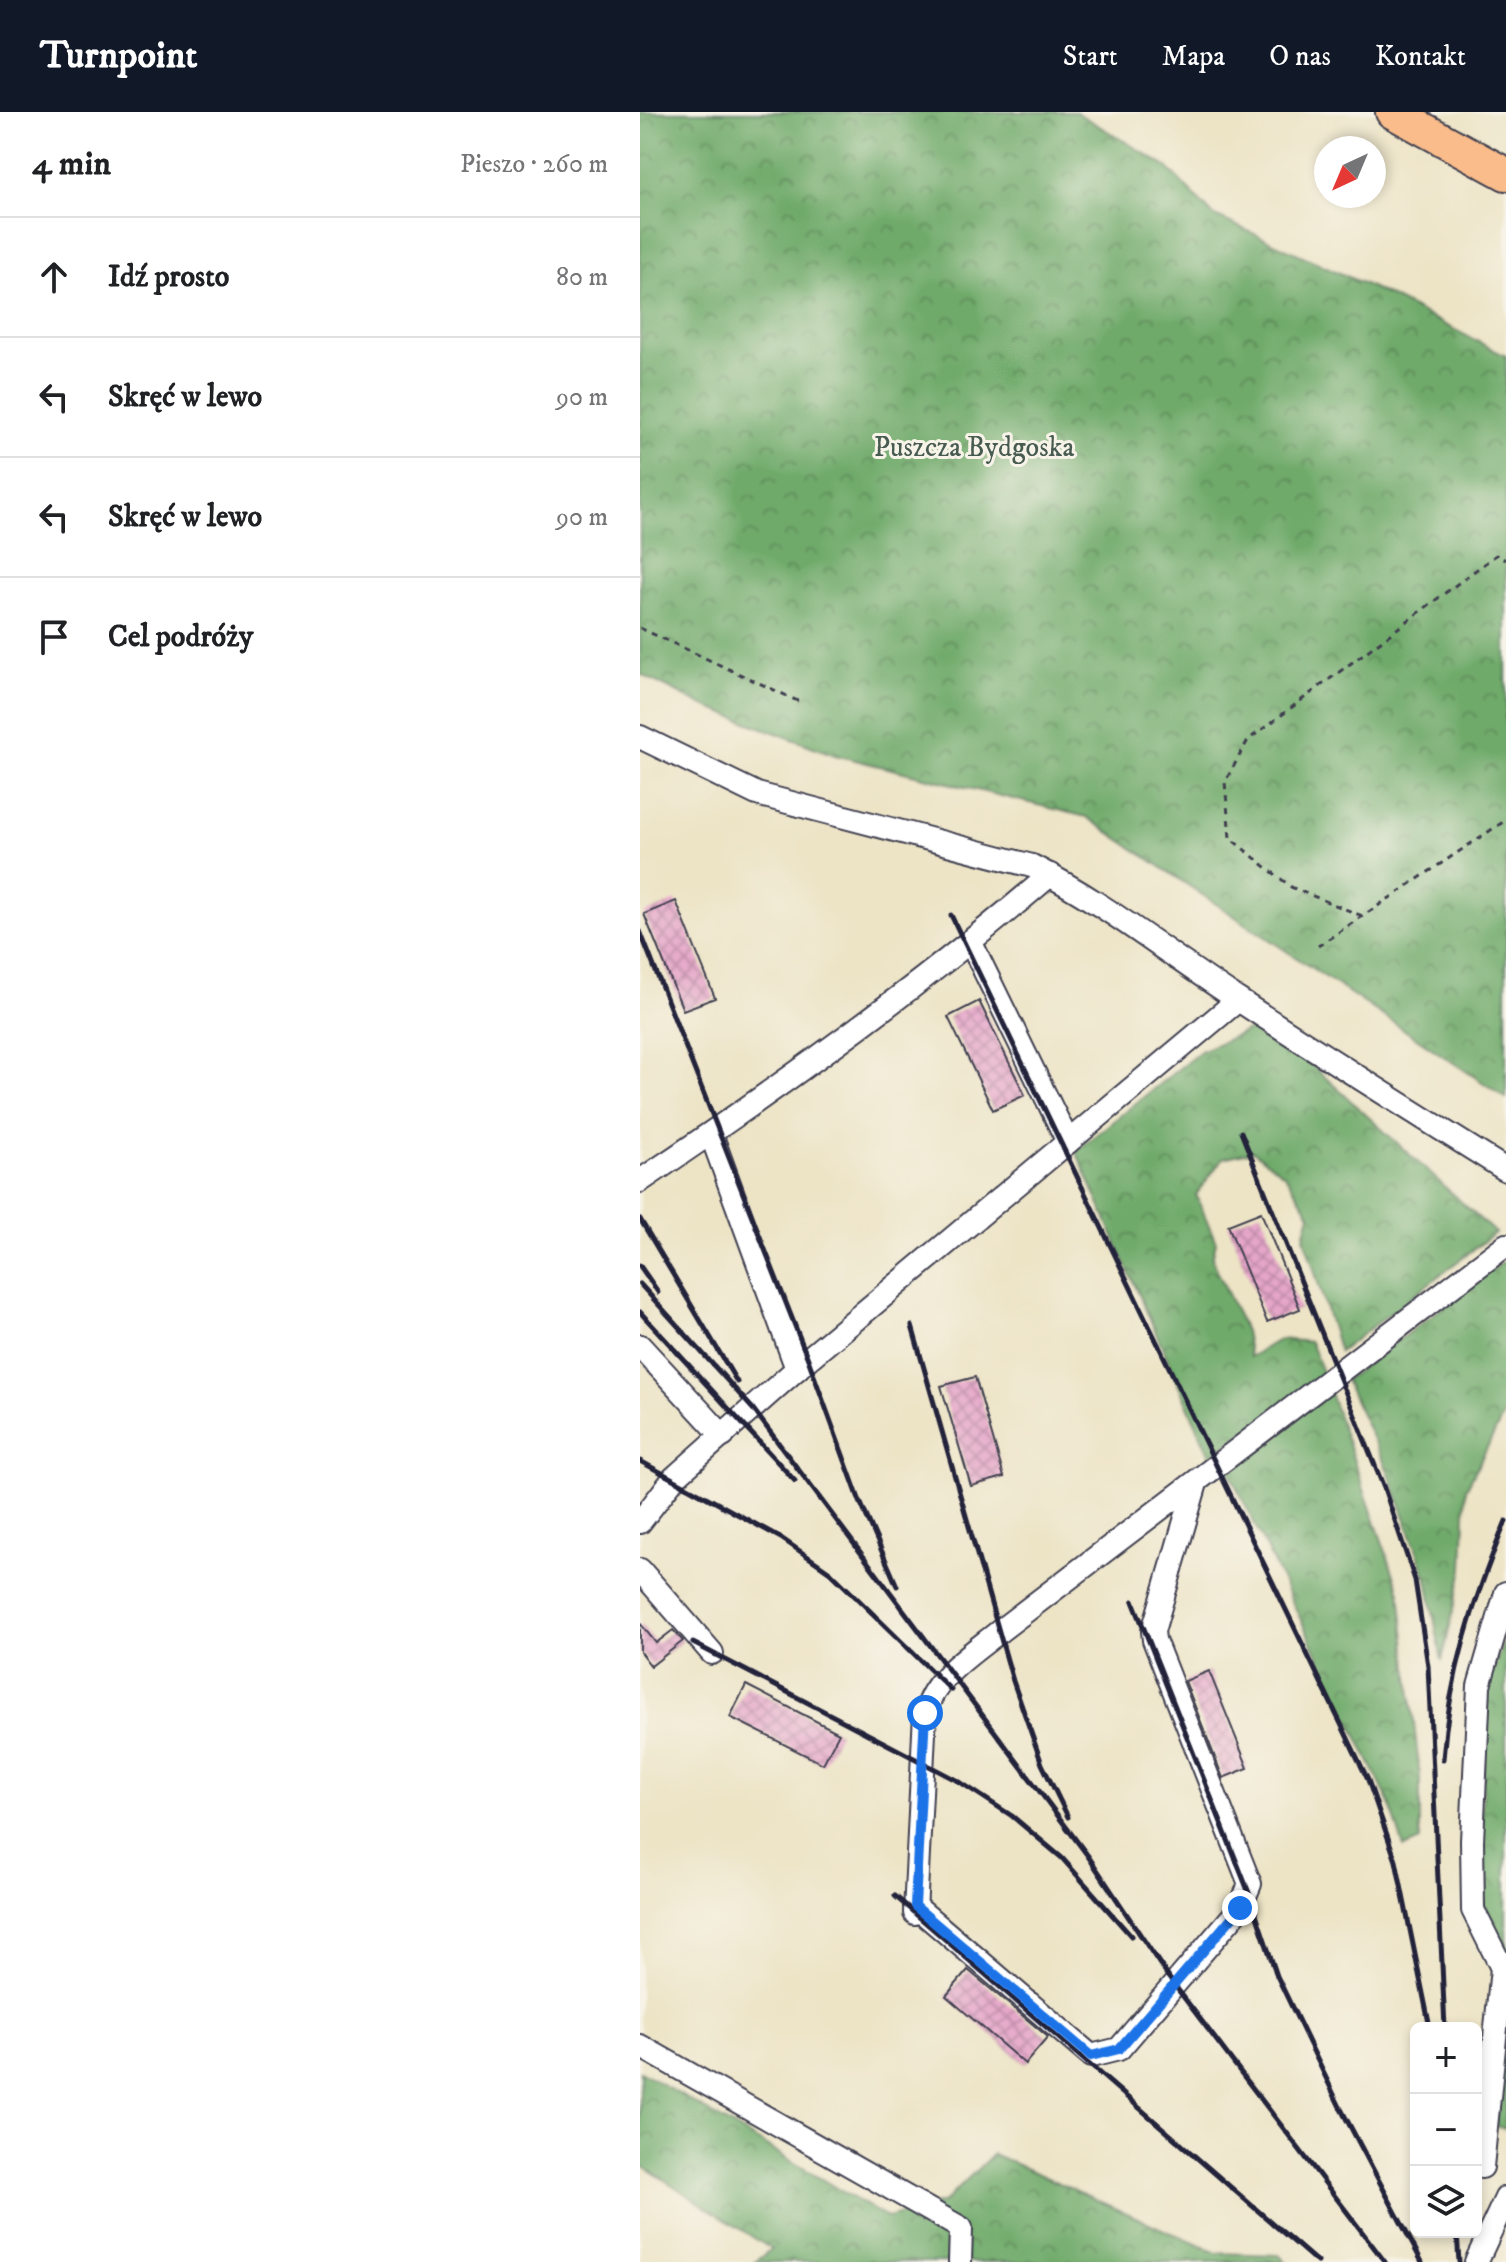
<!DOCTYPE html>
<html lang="pl">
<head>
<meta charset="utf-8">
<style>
	:root { --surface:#fff; --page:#f6f6f6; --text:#202124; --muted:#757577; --line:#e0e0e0; --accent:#111827 }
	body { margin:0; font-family:"IM FELL DW Pica",serif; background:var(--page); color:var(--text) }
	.controls { position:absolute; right:24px; bottom:24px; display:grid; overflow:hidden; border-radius:12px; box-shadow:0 4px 12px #0003 }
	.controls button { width:72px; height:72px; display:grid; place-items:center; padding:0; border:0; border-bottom:2px solid var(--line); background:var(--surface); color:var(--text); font:40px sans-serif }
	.compass { position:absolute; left:674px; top:24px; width:72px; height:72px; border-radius:50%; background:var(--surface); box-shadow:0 4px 12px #0003; rotate:224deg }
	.stop { position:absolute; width:24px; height:24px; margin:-18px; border:6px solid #1a73e8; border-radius:50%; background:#fff }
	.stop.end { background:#1a73e8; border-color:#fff; box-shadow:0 2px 8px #0008 }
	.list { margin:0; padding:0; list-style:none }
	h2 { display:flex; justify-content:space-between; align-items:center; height:104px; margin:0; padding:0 32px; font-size:34px }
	h2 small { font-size:26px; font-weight:400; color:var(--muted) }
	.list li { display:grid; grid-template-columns:52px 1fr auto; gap:24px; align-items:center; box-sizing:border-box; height:120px; padding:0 32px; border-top:2px solid var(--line) }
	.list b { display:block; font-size:30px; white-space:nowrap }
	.list em { font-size:26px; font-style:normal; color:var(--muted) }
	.icon { flex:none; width:44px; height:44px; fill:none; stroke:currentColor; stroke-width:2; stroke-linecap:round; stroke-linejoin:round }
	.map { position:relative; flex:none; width:866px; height:2150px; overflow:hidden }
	header { display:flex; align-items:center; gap:48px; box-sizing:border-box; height:112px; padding:0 40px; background:var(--accent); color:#fff }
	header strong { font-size:38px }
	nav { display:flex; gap:44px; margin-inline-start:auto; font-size:28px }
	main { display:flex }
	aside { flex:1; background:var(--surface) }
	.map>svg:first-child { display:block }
</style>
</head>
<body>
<header>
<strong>Turnpoint</strong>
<nav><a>Start</a><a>Mapa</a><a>O nas</a><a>Kontakt</a></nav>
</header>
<main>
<aside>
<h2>4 min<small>Pieszo · 260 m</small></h2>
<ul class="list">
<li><svg class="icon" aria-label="ahead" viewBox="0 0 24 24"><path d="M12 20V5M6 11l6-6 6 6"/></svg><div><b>Idź prosto</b></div><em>80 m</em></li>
<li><svg class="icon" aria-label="left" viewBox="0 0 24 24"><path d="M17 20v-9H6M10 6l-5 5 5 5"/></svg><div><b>Skręć w lewo</b></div><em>90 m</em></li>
<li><svg class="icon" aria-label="left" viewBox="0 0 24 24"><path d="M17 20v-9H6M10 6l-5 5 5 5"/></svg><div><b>Skręć w lewo</b></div><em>90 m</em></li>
<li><svg class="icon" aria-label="arrive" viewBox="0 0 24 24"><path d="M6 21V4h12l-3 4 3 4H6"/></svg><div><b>Cel podróży</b></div></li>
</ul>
</aside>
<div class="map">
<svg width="866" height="2150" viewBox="0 0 866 2150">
	<defs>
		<pattern id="forest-crowns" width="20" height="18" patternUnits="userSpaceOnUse" patternTransform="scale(2)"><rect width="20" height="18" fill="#70aa6a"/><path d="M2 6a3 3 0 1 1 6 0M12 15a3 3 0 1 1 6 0" fill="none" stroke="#5c8a58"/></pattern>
		<pattern id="building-cross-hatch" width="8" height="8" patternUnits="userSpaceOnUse" patternTransform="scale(2)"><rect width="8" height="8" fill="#e6a6c9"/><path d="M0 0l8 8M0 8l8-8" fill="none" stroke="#ba87a4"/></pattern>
	</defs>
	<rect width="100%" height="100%" fill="#f7f3e8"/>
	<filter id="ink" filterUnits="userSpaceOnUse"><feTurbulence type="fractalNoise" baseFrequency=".0125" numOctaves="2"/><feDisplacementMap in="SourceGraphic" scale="16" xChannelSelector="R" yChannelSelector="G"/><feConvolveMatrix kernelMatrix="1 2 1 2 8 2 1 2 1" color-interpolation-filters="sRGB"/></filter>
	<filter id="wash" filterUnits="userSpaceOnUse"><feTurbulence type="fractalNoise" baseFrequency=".006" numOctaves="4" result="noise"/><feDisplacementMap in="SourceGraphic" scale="32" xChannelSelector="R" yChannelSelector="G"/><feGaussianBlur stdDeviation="1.8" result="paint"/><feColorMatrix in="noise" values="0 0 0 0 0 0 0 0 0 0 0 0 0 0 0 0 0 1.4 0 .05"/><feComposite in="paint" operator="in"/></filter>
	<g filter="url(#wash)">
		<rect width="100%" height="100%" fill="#ede4c6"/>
		<g fill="url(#forest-crowns)" stroke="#496652" stroke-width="2">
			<path d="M 0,0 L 436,0 L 527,55 L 573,103 L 735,177 L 866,244 L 866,986 L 446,705 L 195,643 L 64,594 L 0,562 Z"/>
			<path d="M 626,911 L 855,1121 L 699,1240 L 664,1124 L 670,1102 L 645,1063 L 613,1039 L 583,1046 L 556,1083 L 576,1130 L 572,1147 L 605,1219 L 610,1245 L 640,1227 L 670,1230 L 684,1265 L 570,1344 L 436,1039 L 562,938 Z"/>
			<path d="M 866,1148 L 866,1298 L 826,1377 L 823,1457 L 802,1549 L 787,1467 L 749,1361 L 705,1268 Z"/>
			<path d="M 688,1275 L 760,1480 L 780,1666 L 780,1729 L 764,1736 L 750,1692 L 587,1355 Z"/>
			<path d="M 866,1522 L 866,1864 L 838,1772 L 848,1573 Z"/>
			<path d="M 866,1906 L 866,2017 L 856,2014 Z"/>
			<path d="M 0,1959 L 247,2106 L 304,2090 L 353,2042 L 577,2141 L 639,2143 L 646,2150 L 115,2150 L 131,2137 L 0,2052 Z"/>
		</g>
		<g id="blocks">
			<g fill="url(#building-cross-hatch)">
				<path d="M 36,789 L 75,886 L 43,898 L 4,802 Z"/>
				<path d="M 339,889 L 385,983 L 353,998 L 308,905 Z"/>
				<path d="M 621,1100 L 660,1197 L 627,1210 L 588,1113 Z"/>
				<path d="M 335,1265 L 364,1365 L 331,1374 L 301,1274 Z"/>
				<path d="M 0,1511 L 16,1531 L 33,1518 L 43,1529 L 11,1554 L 0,1540 Z"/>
				<path d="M 569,1559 L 608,1656 L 583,1666 L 545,1569 Z"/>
				<path d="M 106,1573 L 199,1621 L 183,1652 L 90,1605 Z"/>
				<path d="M 328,1858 L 408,1925 L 385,1952 L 306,1884 Z"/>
			</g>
		</g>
	</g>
	<g filter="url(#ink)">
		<use href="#blocks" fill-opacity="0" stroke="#403f50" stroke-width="2"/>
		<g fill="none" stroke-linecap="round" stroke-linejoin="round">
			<defs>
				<g id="minor">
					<path d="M 0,625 L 117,682 L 392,754 C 466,791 530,844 600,889 C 688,947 777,1002 866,1058"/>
					<path d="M 331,831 L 428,1030"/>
					<path d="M 71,1022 L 157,1257"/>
					<path d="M 0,1069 C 142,974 281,874 410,763"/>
					<path d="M 0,1234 L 83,1324"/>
					<path d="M 0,1410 L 34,1366 L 168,1247 L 598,888"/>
					<path d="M 0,1458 L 72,1541"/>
					<path d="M 275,1794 L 451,1944 L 479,1937 L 600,1796 L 610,1772 L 514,1528 L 513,1519 L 556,1371"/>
					<path d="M 275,1801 L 285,1601 C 294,1564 333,1541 361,1518 L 866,1133"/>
					<path d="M 862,1856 L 833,1798 L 832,1729 L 839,1574 L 866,1481"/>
					<path d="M 0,1934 L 321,2116 L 320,2150"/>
					<path d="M 842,2055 L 862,1856 L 866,1851"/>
					<path d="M 836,2150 L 866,2086"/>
				</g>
				<path id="highway" d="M 752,0 L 866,62"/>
			</defs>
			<use href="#minor" stroke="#403f50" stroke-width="26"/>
			<use href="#highway" stroke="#403f50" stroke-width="36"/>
			<g stroke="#403f50" stroke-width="3" stroke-dasharray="6 6" stroke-linecap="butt">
				<path d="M 0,516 L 160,590"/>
				<path d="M 722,804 L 651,775 L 590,726 L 585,670 L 608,628 L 856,443 L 866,448"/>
				<path d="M 678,834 L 866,708"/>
			</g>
			<use href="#minor" stroke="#fff" stroke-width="22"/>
			<use href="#highway" stroke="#f9bc8a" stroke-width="32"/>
			<g stroke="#22223b" stroke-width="5">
				<path d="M 311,803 L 728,1668 L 756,1749 L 790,1916"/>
				<path d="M 0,819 L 168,1247 L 219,1387 L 257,1474"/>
				<path d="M 601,1020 L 744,1376 L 775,1468 L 788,1554 L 805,1916"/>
				<path d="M 0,1107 L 97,1270"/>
				<path d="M 0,1154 L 18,1180"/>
				<path d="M 0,1172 L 113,1297 L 448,1744 L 529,1866 L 745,2150"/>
				<path d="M 0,1200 L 155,1369"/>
				<path d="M 272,1214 L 373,1569 L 402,1652 L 428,1705"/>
				<path d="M 0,1349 L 141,1426 L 190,1460 L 311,1578"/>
				<path d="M 493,1489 L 609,1781 L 637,1864 L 700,1995 L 782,2150"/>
				<path d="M 53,1531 L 320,1670 L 372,1704 L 422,1746 L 491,1824"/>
				<path d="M 803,1647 C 809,1563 834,1486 866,1409"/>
				<path d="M 255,1784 L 677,2150"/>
				<path d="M 817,2120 L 819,2150"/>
			</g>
		</g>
	</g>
	<g fill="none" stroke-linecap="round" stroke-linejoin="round" filter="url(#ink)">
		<path stroke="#1a73e8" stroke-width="10" d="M 285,1601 L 275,1794 L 451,1944 L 479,1937 L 600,1796"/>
	</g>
	<g text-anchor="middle" stroke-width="6" stroke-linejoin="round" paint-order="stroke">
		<g font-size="28" fill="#475b51" stroke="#f7f3e8">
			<text x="334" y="344">Puszcza Bydgoska</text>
		</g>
	</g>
</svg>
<div class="controls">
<button>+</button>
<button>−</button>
<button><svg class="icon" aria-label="layers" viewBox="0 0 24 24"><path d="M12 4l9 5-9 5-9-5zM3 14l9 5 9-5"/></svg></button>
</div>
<svg class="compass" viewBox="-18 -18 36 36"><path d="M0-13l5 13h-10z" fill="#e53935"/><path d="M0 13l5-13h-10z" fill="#757577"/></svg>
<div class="stop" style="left:285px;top:1601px"></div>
<div class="stop end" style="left:600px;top:1796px"></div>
</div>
</main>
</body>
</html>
